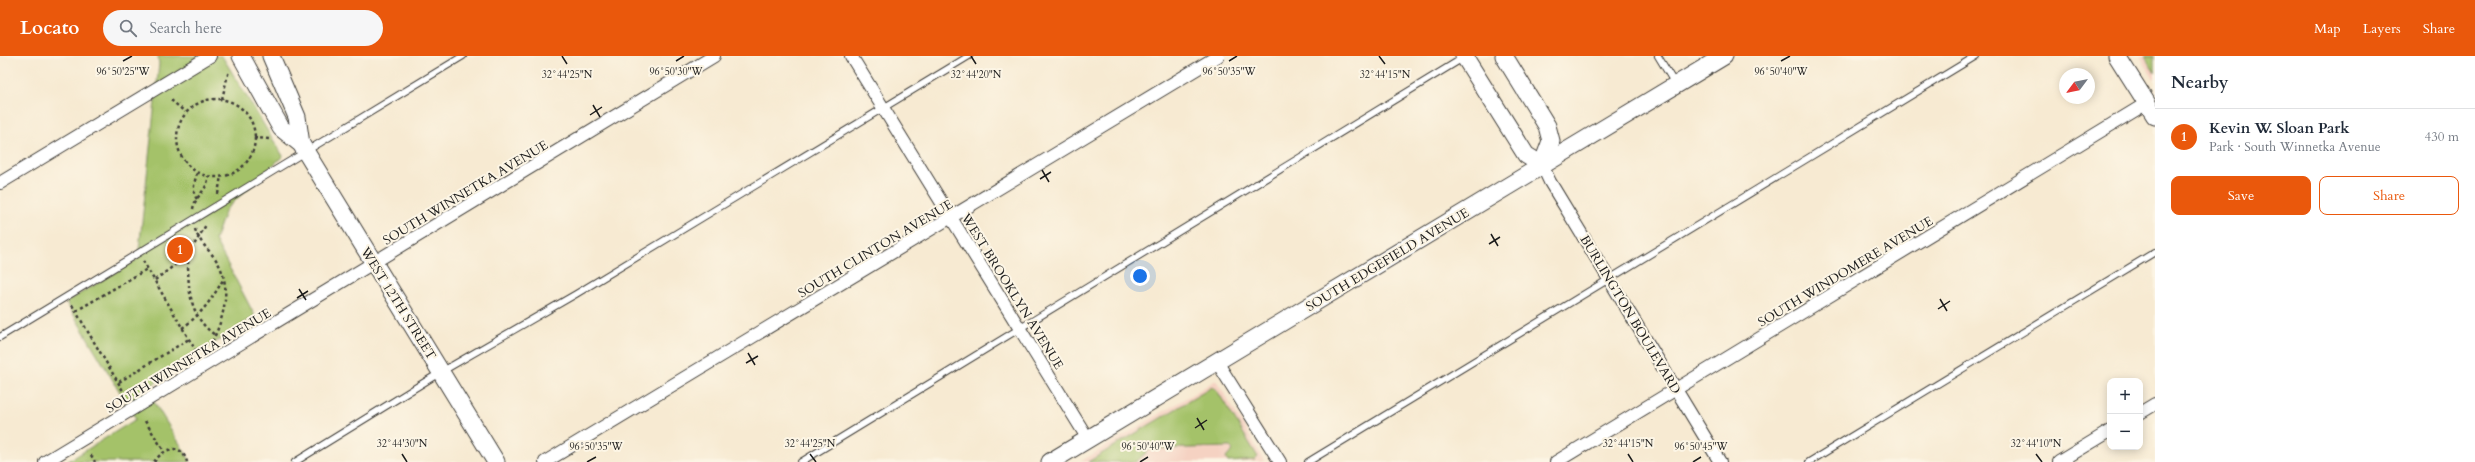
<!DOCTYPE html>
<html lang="en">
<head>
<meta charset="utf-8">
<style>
	:root { --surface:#fff; --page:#f6f6f7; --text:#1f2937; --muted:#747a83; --line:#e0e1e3; --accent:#ea580c }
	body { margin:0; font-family:Cardo,serif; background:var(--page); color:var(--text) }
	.controls { position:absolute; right:12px; bottom:12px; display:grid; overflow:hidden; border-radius:8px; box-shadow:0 2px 10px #0003 }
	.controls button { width:36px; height:36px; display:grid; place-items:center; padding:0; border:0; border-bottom:1px solid var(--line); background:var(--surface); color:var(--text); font:20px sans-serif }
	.compass { position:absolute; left:2059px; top:12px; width:36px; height:36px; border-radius:50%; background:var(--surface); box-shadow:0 2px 10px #0003; rotate:238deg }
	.you { position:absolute; left:1140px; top:220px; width:14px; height:14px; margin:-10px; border:3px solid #fff; border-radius:50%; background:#1a73e8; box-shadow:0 0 0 6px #1a73e833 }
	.badge { display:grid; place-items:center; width:26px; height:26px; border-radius:50%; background:var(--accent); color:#fff; font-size:13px; font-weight:700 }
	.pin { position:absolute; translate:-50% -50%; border:2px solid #fff; box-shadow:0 1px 4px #0006 }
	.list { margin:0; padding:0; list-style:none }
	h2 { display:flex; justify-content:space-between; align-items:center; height:52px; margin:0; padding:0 16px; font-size:17px }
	h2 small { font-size:13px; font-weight:400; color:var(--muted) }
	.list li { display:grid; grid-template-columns:26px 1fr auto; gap:12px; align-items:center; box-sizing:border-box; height:56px; padding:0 16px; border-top:1px solid var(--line) }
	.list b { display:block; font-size:15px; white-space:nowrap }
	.list p { margin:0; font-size:13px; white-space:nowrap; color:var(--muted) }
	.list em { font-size:13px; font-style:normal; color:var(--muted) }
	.actions { display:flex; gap:8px; padding:12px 16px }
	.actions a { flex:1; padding:9px 0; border:1px solid var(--accent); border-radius:8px; text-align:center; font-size:14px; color:var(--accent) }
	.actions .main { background:var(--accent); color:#fff }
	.icon { flex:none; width:22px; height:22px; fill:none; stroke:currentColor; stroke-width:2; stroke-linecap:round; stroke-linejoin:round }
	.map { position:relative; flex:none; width:2155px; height:406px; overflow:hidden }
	header { display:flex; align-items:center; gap:24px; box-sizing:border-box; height:56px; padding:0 20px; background:var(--accent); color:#fff }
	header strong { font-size:19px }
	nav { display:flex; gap:22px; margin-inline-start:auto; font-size:14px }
	.search { width:280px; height:36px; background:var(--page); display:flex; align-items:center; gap:10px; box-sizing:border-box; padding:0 14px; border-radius:22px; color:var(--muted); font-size:15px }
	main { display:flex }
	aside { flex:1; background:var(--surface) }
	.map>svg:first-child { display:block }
</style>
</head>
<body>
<header>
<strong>Locato</strong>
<div class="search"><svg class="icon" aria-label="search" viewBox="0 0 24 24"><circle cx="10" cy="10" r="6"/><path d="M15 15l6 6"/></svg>Search here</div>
<nav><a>Map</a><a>Layers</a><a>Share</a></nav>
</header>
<main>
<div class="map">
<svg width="2155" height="406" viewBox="0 0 2155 406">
	<rect width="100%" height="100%" fill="#fcf5e5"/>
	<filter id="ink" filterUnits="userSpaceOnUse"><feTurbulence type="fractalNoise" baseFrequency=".025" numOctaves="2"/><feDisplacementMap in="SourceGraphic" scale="8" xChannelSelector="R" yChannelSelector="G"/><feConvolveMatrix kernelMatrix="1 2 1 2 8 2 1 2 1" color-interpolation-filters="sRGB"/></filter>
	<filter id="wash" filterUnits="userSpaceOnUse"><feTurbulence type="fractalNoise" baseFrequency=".012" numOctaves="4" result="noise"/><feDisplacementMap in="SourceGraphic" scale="16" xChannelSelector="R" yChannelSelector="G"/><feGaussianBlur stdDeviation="0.9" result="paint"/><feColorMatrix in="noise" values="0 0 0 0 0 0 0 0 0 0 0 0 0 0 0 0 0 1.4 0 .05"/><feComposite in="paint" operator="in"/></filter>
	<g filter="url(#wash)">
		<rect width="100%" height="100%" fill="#f7ead2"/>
		<g fill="#f5d2c2">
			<path d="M 2140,0 L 2155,0 L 2155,24 Z"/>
			<path d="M 1216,324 L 1265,406 L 1080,406 Z"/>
		</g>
		<g fill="#a4c269" stroke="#606f42">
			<path d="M 158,0 L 222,0 L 283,100 L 226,153 L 215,184 L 255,260 L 146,333 L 191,406 L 67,406 L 136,363 L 66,246 L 138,203 L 159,8 Z"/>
			<path d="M 2145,0 L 2155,0 L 2155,16 Z"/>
			<path d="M 1212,331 L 1216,333 L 1258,401 L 1255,404 L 1228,406 L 1226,402 L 1233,394 L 1230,391 L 1150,393 L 1136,406 L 1088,406 Z"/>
		</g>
	</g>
	<g filter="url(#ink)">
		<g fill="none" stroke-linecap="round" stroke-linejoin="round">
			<defs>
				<g id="lane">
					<path d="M 1658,0 L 1675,28"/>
					<path d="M 0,281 L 463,0"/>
					<path d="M 295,406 L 441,316 L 576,238 L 969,0"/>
					<path d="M 801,406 L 1463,2"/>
					<path d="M 1308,406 L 1976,0"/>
					<path d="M 1809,406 L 2155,196"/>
				</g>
				<g id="street">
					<path d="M 851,0 L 1088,383"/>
					<path d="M 1542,109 L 1550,126 L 1720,406"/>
					<path d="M 0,127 L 210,0"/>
					<path d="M 1217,306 L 1280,406"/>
					<path d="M 2140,357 L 2155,348"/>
					<path d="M 45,406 L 714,0"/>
					<path d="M 545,406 L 1218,0"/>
					<path d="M 1556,406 L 2147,47"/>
					<path d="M 2059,406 L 2110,375"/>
				</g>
				<g id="secondary">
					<path d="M 241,0 L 281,72 L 301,88 L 496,406"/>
					<path d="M 271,0 L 297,61 L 301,88"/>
					<path d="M 1464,0 L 1526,99 L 1542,109"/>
					<path d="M 1504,0 L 1547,70 L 1551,85 L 1542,109"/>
					<path d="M 2117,0 L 2155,60"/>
					<path d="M 1050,406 L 1724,0"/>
				</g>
			</defs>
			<use href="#lane" stroke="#3d3b37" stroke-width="8"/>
			<use href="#street" stroke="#3d3b37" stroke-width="14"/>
			<use href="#secondary" stroke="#3d3b37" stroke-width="19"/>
			<g stroke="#3d3b37" stroke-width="2.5" stroke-dasharray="3 3" stroke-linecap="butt">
				<path d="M 222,43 L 229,14"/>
				<circle cx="216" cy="82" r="39"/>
				<path d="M 171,44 L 185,56"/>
				<path d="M 254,82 L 270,83"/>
				<path d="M 218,138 L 221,120"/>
				<path d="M 197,143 C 191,135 195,125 197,117"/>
				<path d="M 193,153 C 195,139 209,134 208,120"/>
				<path d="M 195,173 C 198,184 207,192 214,201 C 233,226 225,260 212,286"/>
				<path d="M 188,199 C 188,230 188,260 215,279"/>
				<path d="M 143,205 L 196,295"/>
				<path d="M 155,224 L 188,199 L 206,169"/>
				<path d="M 72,249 L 125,338"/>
				<path d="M 76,255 L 147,213"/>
				<path d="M 182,272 C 201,259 213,242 224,222"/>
				<path d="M 119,326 L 189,283"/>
				<path d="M 145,365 L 164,395"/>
				<path d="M 91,399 L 95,406"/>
				<path d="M 154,406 C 163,393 181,385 187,406"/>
			</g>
			<use href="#lane" stroke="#fff" stroke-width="6"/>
			<use href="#street" stroke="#fff" stroke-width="12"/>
			<use href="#secondary" stroke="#fff" stroke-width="17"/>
		</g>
	</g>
	<path fill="none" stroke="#1c1c1c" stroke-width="1.5" d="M 562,0 L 567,8M 971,0 L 976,8M 1379,0 L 1385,8M 123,5 L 132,0M 676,5 L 684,0M 1229,5 L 1237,0M 1781,5 L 1790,0M 593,49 L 600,61M 590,59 L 602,51M 1042,114 L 1049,126M 1040,123 L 1051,116M 1491,178 L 1498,190M 1489,188 L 1500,181M 299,233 L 306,244M 297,242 L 308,235M 1940,243 L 1947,255M 1938,253 L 1950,245M 748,297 L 755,309M 746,307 L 758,300M 1197,362 L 1204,374M 1195,372 L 1207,364M 402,398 L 407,406M 810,398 L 816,406M 1628,398 L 1633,406M 2036,398 L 2042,406M 587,406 L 596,401M 1140,406 L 1148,401M 1693,406 L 1701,401"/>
	<g text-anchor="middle" stroke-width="4" stroke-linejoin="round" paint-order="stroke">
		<g font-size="13" fill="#1c1c1c" stroke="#fcf5e5">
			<text transform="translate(465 136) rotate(-31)" y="5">SOUTH WINNETKA AVENUE</text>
			<text transform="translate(875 192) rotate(-31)" y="5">SOUTH CLINTON AVENUE</text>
			<text transform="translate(1387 203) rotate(-31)" y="5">SOUTH EDGEFIELD AVENUE</text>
			<text transform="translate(1845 215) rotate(-31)" y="5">SOUTH WINDOMERE AVENUE</text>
			<text transform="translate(1013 235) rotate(58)" y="5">WEST BROOKLYN AVENUE</text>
			<text transform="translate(399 247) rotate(58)" y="5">WEST 12TH STREET</text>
			<text transform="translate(1631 258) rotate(59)" y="5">BURLINGTON BOULEVARD</text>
			<text transform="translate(188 304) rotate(-31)" y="5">SOUTH WINNETKA AVENUE</text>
		</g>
	</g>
	<g font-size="10" text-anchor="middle" fill="#1c1c1c" stroke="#fcf5e5" stroke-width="4" stroke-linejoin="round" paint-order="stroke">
		<text x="676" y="19">96°50'30"W</text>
		<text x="1229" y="19">96°50'35"W</text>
		<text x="123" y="19">96°50'25"W</text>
		<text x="1781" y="19">96°50'40"W</text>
		<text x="567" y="22">32°44'25"N</text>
		<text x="976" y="22">32°44'20"N</text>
		<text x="1385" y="22">32°44'15"N</text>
		<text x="402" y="391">32°44'30"N</text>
		<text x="810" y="391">32°44'25"N</text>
		<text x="1628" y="391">32°44'15"N</text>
		<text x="2036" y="391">32°44'10"N</text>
		<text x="596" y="394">96°50'35"W</text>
		<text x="1148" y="394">96°50'40"W</text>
		<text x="1701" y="394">96°50'45"W</text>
	</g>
</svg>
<div class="controls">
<button>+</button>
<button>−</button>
</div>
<svg class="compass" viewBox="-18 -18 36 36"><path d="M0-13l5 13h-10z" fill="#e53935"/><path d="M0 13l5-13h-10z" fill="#747a83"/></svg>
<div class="you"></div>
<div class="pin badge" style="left:180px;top:194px">1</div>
</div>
<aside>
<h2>Nearby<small></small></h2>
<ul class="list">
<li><span class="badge">1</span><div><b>Kevin W. Sloan Park</b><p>Park · South Winnetka Avenue</p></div><em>430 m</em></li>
</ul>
<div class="actions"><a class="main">Save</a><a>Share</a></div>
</aside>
</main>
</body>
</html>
